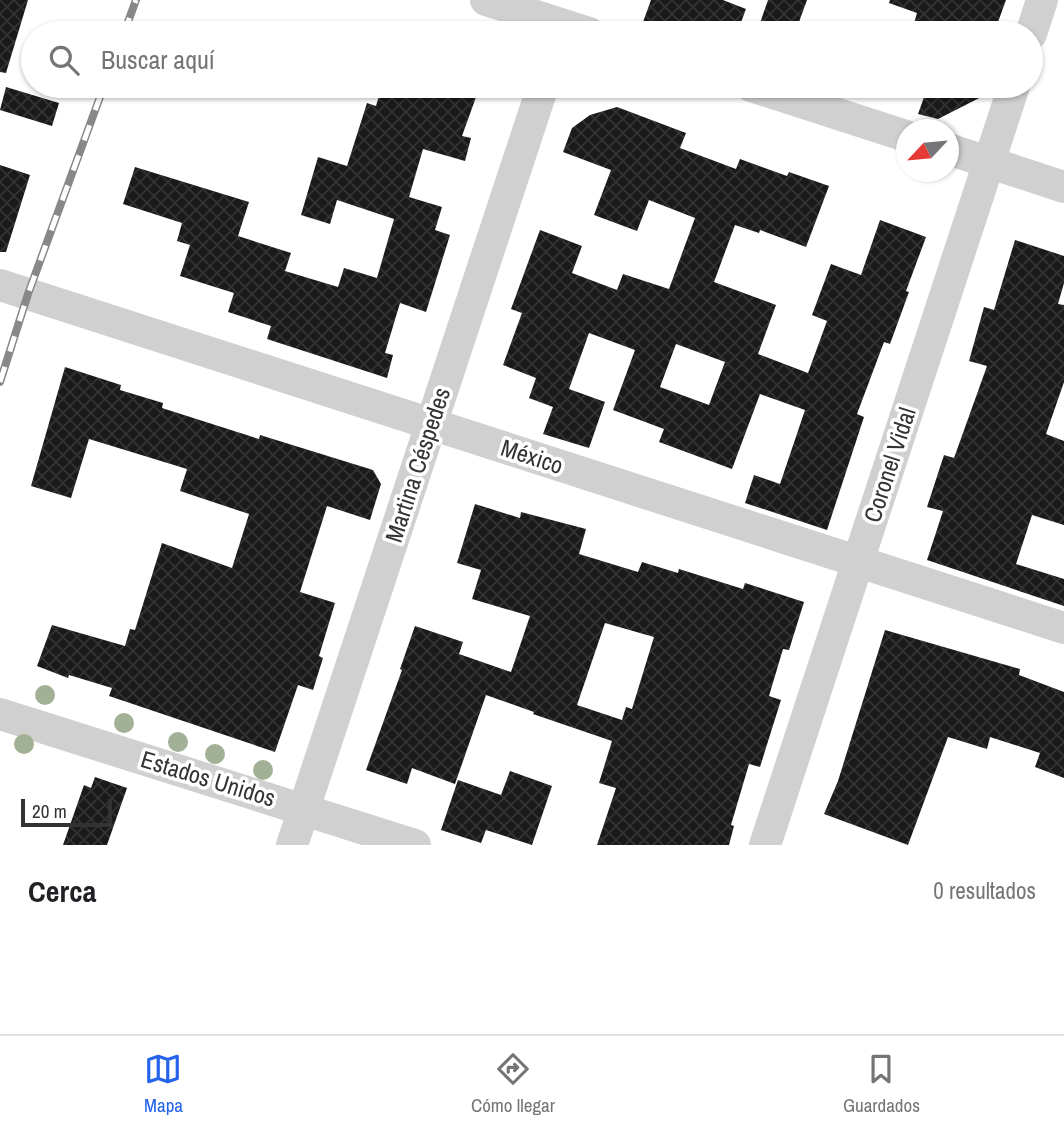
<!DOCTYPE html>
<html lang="es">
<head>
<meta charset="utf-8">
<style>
	:root { --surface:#fff; --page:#f2f2f2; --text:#202124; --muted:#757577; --line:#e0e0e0; --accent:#2563eb }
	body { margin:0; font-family:"Archivo Narrow",sans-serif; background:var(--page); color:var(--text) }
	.compass { position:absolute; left:896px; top:119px; width:63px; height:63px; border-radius:50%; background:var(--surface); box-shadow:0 2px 5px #0004; rotate:244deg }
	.scale { position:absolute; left:21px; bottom:18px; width:91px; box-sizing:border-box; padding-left:7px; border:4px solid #333; border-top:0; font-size:19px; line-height:24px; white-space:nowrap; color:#333; -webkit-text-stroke:5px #fff; paint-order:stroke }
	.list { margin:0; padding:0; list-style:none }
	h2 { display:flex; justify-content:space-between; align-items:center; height:91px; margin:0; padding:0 28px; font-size:30px }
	h2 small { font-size:23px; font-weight:400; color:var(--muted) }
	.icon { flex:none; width:38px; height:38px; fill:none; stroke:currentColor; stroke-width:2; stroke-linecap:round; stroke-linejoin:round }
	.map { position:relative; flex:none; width:1064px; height:845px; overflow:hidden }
	.search { position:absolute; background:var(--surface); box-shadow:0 2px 5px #0004; left:21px; right:21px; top:21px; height:77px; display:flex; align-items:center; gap:18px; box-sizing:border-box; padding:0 24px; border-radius:38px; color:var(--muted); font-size:26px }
	.sheet { height:189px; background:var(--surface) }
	nav { display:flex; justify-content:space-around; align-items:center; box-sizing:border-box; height:98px; border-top:2px solid var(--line); background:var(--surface); font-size:19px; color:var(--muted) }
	nav a { display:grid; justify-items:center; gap:4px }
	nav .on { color:var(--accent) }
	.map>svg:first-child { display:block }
</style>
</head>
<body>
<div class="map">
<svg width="1064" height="845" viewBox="0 0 1064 845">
	<defs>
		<pattern id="building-cross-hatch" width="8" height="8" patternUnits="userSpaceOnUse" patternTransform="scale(1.75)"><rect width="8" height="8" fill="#1a1a1a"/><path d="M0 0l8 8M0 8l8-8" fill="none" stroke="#333"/></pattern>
	</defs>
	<rect width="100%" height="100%" fill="#fff"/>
	<g fill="url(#building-cross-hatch)" fill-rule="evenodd">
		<path d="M 0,0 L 28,0 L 6,73 L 0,72 Z"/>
		<path d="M 651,0 L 723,0 L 746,9 L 737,33 L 673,33 L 643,22 Z"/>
		<path d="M 768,0 L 807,0 L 795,33 L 780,33 L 759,26 Z"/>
		<path d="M 890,0 L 1006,0 L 994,33 L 972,33 L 946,24 L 943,33 L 914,23 L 917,13 L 889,3 Z"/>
		<path d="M 382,86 L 480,86 L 462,136 L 471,138 L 465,161 L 423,149 L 409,197 L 442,207 L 435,230 L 450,235 L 426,312 L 400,303 L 385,353 L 393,355 L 387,378 L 267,339 L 271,326 L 228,312 L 234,293 L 180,276 L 190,245 L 177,241 L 182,223 L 123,204 L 135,167 L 249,202 L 238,236 L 291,253 L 285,271 L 338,287 L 344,268 L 377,278 L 394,219 L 337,200 L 330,224 L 301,215 L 318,157 L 347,166 L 367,103 L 376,106 Z"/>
		<path d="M 928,86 L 995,86 L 993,91 L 938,119 L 918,114 Z"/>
		<path d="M 6,87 L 59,103 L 52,126 L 0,110 Z"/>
		<path d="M 617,107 L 686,133 L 680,148 L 736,169 L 740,159 L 787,176 L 789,172 L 829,186 L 806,247 L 760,230 L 759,233 L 735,225 L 714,282 L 776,305 L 758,354 L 808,373 L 827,321 L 812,315 L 831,264 L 861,275 L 880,220 L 926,237 L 906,291 L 909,292 L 890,344 L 884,342 L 857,414 L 864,417 L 827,530 L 745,503 L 754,475 L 780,484 L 805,410 L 760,394 L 732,469 L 659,442 L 664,429 L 613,410 L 635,350 L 589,333 L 569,389 L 605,402 L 589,448 L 543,434 L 553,407 L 529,398 L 536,378 L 503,365 L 522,313 L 511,309 L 540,230 L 582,246 L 572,273 L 617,290 L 623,274 L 669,289 L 695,218 L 649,200 L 637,231 L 594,215 L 611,170 L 563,152 L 572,128 L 590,115 ZM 676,344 L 725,362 L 709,405 L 660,387 Z"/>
		<path d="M 0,165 L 30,175 L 6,252 L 0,252 Z"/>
		<path d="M 1015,240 L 1064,256 L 1064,283 L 1058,304 L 1064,305 L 1064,382 L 1046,434 L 1064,441 L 1064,525 L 1032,515 L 1016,564 L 1064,579 L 1064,606 L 927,560 L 943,511 L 927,507 L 944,455 L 954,458 L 987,366 L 969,361 L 984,307 L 994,310 Z"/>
		<path d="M 65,367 L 121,385 L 120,390 L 163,403 L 162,408 L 259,439 L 260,435 L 373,470 L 381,484 L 370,520 L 327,506 L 300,592 L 335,603 L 319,656 L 323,658 L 313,690 L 298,685 L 275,752 L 109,696 L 112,688 L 69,675 L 68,678 L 37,666 L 52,625 L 125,646 L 130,629 L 135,630 L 162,543 L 232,568 L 249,514 L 180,491 L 187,469 L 89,439 L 71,498 L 31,486 Z"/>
		<path d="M 475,504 L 520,518 L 521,512 L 586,529 L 579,554 L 638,572 L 642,562 L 678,573 L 679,569 L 743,589 L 745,583 L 804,602 L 789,650 L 783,649 L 769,696 L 781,700 L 770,735 L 760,767 L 749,764 L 731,825 L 734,826 L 729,845 L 597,845 L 616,788 L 599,783 L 612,741 L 533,714 L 534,712 L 486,695 L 455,784 L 412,768 L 407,784 L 366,770 L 402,670 L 400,669 L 415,626 L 463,642 L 459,654 L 511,672 L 530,616 L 472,599 L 481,570 L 457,563 ZM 605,623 L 654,637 L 632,709 L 626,707 L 622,720 L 577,705 Z"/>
		<path d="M 885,630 L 1020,669 L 1019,675 L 1064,692 L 1064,778 L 1035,767 L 1040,753 L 990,737 L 987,749 L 948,737 L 908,845 L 824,814 L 838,781 Z"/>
		<path d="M 510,771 L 552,786 L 532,845 L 486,830 L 481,843 L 441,830 L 458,780 L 501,795 Z"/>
		<path d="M 95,777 L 127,788 L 107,845 L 63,845 L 84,785 L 91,788 Z"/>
	</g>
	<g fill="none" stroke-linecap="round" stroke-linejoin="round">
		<g stroke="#d0d0d0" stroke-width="32">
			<path d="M 486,0 L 589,33"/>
			<path d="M 1031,34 L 1042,0"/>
			<path d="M 751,86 L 906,136"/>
			<path d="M 948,149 L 1064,187"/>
			<path d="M 0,285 L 1064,628"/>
			<path d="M 0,714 L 415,845"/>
			<path d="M 292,845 L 543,86"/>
			<path d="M 765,845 L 1014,86"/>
		</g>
		<defs>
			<g id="rail">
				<path d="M 124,33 L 136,0"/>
				<path d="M 0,382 L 28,294 L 104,86"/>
			</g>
		</defs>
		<use href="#rail" stroke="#888" stroke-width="8"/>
		<use href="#rail" stroke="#fff" stroke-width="5" stroke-dasharray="16" stroke-linecap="butt"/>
	</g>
	<g fill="#a2b095">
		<circle cx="45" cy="695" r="10"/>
		<circle cx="124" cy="723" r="10"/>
		<circle cx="178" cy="742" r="10"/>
		<circle cx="24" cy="744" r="10"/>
		<circle cx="215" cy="754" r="10"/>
		<circle cx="263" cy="770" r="10"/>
	</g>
	<g text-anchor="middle" stroke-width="7" stroke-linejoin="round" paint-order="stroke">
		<g font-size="24" fill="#333" stroke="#fff">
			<text transform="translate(532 457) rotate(18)" y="8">México</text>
			<text transform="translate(418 465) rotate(-72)" y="8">Martina Céspedes</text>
			<text transform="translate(890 465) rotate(-72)" y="8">Coronel Vidal</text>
			<text transform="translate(208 779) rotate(17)" y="8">Estados Unidos</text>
		</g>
	</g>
</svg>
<svg class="compass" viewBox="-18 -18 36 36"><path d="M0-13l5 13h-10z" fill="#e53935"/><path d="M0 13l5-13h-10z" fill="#757577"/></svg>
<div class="scale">20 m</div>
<div class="search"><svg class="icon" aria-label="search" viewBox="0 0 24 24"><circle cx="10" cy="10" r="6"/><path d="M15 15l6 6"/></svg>Buscar aquí</div>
</div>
<section class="sheet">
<h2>Cerca<small>0 resultados</small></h2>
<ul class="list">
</ul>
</section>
<nav>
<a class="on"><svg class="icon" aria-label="map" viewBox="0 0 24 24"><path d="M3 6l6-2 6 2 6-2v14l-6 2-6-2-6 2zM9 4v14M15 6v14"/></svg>Mapa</a>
<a><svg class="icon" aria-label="directions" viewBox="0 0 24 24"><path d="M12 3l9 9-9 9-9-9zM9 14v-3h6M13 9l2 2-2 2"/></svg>Cómo llegar</a>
<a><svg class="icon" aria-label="saved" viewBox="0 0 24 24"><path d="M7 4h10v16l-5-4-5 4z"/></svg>Guardados</a>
</nav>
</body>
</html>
